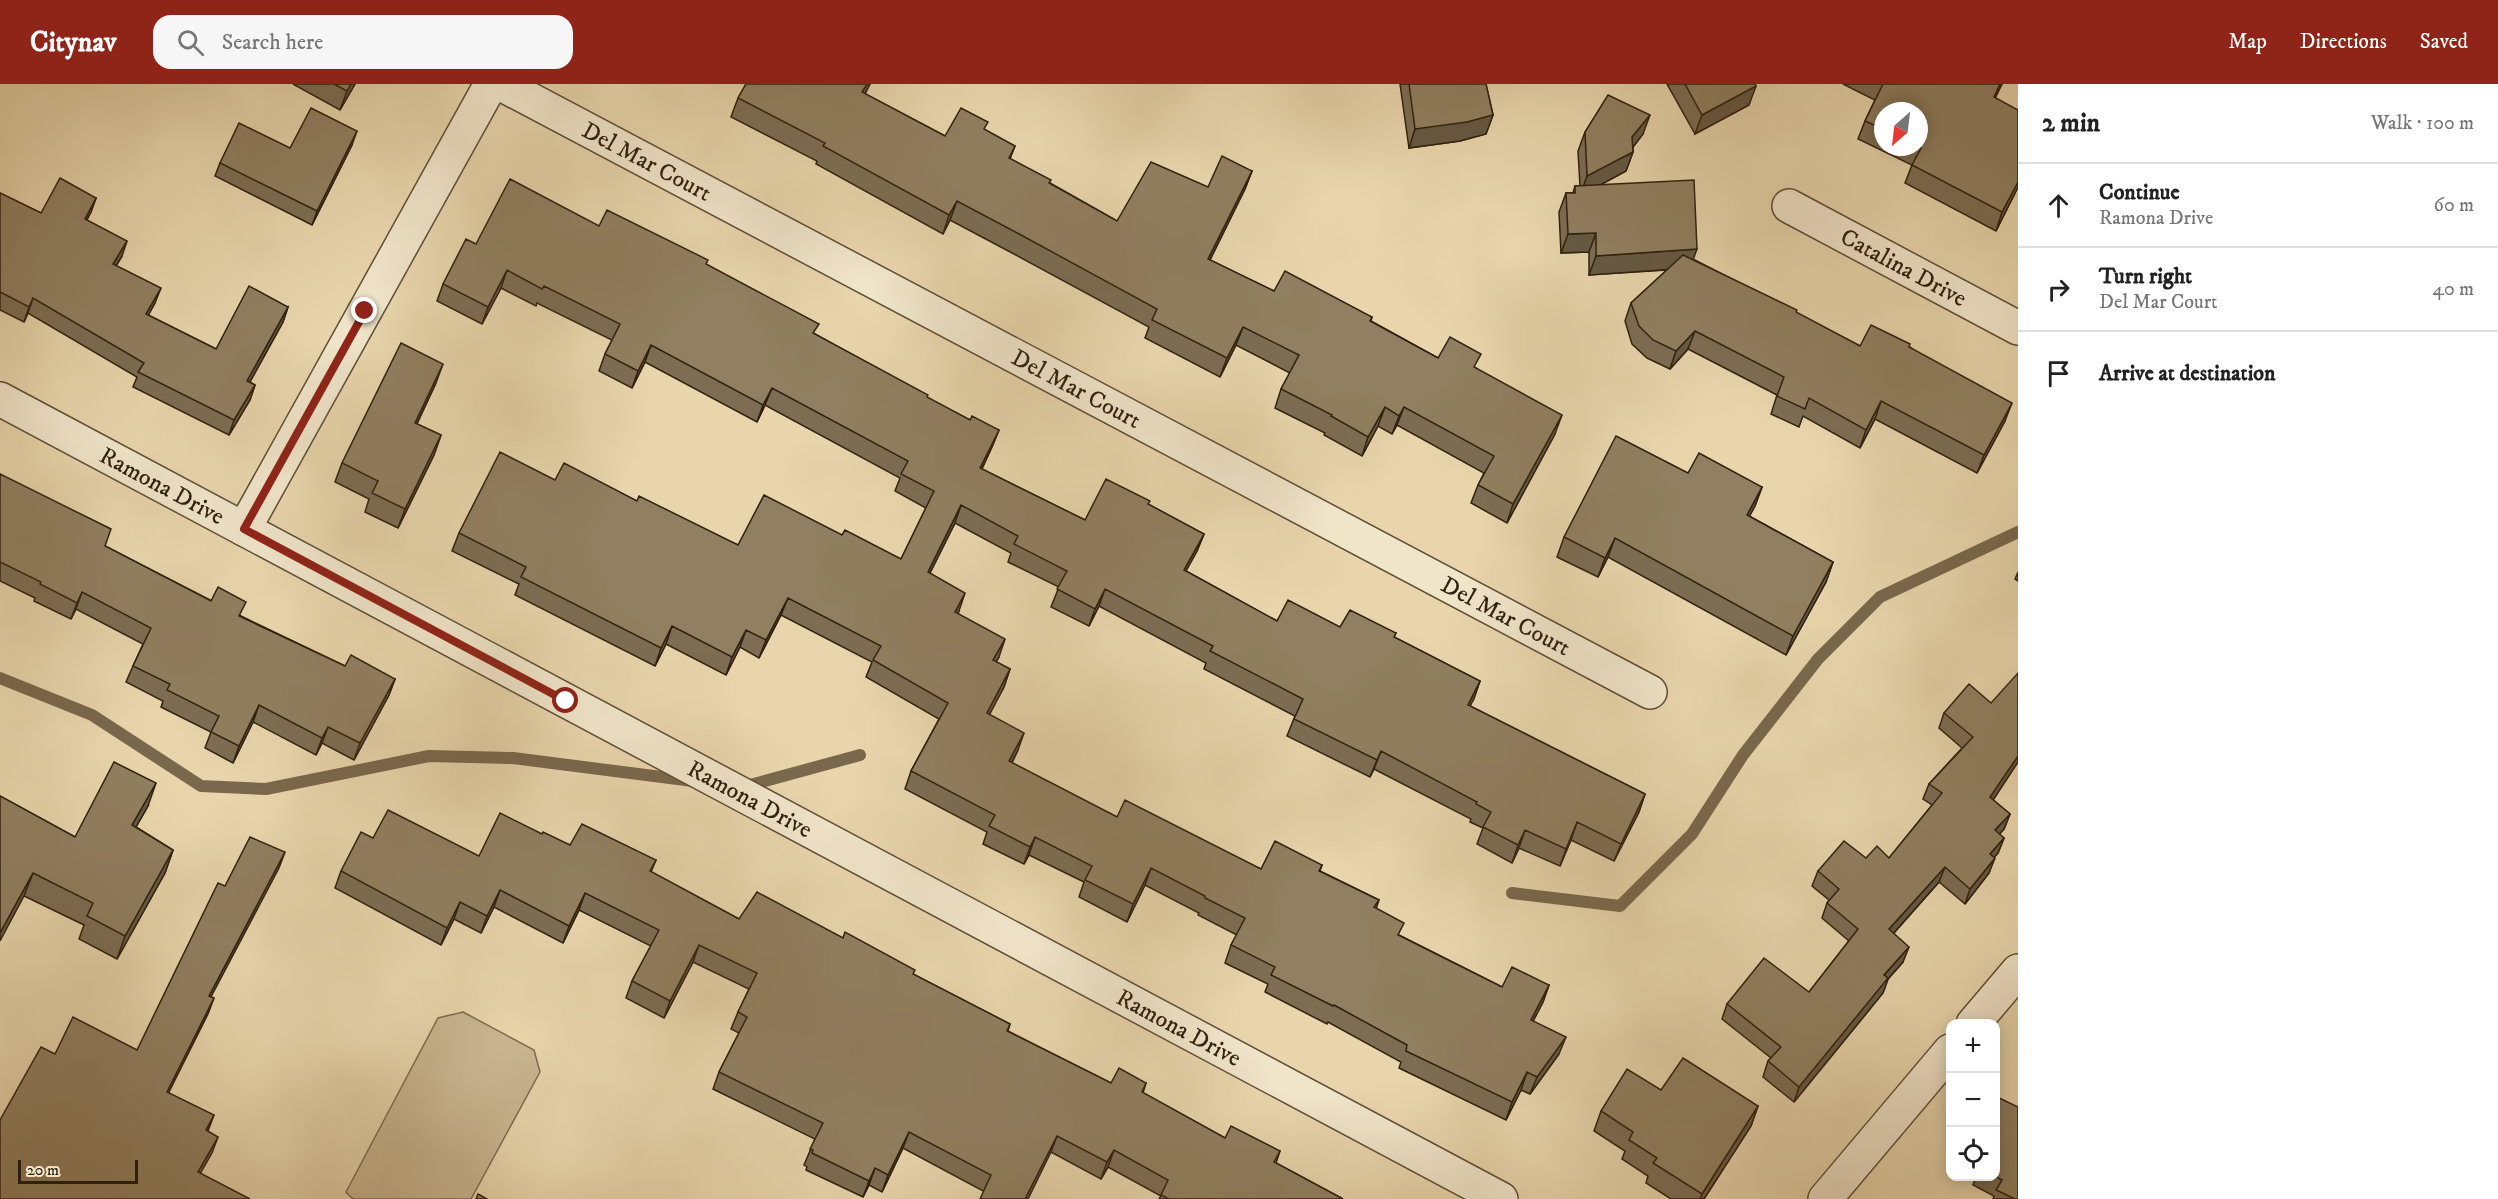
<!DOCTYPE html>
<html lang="en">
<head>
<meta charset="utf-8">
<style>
	:root { --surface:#fff; --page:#f6f6f6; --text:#222; --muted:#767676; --line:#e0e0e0; --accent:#8f2418 }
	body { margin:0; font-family:"IM FELL DW Pica",serif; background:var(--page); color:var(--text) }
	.controls { position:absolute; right:18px; bottom:18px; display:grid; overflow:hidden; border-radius:12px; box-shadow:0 3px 15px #0003 }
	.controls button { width:54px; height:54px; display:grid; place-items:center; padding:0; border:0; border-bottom:2px solid var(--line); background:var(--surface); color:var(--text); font:30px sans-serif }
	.compass { position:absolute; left:1874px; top:18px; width:54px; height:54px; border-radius:50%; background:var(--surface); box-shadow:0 3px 15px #0003; rotate:208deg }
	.scale { position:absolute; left:18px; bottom:15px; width:120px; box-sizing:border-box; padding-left:6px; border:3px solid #30210e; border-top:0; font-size:16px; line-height:21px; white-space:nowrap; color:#30210e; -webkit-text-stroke:4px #f0e4c9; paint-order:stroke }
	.stop { position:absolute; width:18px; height:18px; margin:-14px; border:4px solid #8f2418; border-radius:50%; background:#fff }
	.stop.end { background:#8f2418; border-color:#fff; box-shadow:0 2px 6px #0008 }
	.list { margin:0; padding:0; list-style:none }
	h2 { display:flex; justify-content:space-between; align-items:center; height:78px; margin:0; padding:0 24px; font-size:26px }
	h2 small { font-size:20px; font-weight:400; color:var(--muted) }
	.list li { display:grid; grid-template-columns:39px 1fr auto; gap:18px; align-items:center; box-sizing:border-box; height:84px; padding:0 24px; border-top:2px solid var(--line) }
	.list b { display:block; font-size:22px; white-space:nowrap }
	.list p { margin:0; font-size:20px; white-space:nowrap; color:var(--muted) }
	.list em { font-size:20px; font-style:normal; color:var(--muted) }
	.icon { flex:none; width:33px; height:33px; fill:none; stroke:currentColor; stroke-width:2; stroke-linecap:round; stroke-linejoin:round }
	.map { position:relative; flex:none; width:2018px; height:1115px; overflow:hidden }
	header { display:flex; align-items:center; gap:36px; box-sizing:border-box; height:84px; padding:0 30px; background:var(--accent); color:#fff }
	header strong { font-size:28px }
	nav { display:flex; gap:33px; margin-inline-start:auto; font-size:21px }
	.search { width:420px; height:54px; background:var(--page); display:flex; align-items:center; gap:15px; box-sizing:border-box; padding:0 21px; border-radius:18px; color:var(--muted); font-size:22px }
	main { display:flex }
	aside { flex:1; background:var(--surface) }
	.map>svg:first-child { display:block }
</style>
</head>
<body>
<header>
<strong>Citynav</strong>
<div class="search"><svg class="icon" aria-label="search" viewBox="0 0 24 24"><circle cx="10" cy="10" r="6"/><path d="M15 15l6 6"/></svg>Search here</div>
<nav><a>Map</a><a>Directions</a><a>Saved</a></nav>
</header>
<main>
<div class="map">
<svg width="2018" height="1115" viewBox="0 0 2018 1115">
	<rect width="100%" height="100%" fill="#e8d5ac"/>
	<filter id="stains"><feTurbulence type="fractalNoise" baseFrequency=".00333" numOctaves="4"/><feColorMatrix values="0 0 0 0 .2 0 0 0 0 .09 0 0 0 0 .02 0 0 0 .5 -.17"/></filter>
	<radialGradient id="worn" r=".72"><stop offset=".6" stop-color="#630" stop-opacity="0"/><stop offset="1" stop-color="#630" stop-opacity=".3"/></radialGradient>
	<path fill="#c9b691" stroke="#7c6c50" stroke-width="1.5" d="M 463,928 L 534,966 L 540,988 L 471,1115 L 353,1115 L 346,1108 L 438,934 Z"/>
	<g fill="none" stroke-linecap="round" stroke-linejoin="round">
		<g stroke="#79684c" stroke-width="12">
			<path d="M 0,594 L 92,631 L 201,702 L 266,705 L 429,672 L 513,674 L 693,697"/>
			<path d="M 743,703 L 860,671"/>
			<path d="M 1512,809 L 1620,822 L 1692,750 L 1743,671 L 1818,575 L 1880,513 L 2018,448"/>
		</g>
		<defs>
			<g id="minor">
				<path id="s1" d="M 501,0 L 1650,608"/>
				<path id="s2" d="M 1789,122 L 2018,244"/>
				<path id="s3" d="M 0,315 L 1501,1115"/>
				<path d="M 244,445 L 491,0"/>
				<path d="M 1973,940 L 2018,887"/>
				<path d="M 1825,1115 L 1950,967"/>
			</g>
		</defs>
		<use href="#minor" stroke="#5e4e36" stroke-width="36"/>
		<use href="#minor" stroke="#f0e4c9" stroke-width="33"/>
	</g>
	<g fill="#7c6d53" stroke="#30210e" stroke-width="1.5" fill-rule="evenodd">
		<path d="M 293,0 L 355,0 L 340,26 Z"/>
		<path d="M 746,0 L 870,0 L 865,10 L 945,52 L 985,46 L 1015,62 L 1010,75 L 1050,99 L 1117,137 L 1252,87 L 1245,105 L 1210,176 L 1274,207 L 1372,233 L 1371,237 L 1438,274 L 1476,284 L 1555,350 L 1507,439 L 1471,419 L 1478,401 L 1484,389 L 1397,341 L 1392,350 L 1378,342 L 1362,372 L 1324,351 L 1325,349 L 1275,324 L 1281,305 L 1290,289 L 1236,261 L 1220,293 L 1145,254 L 1149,243 L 1014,170 L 950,136 L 943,150 L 816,80 L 817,77 L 731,33 L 738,14 Z"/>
		<path d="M 1400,0 L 1486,0 L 1493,31 L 1486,50 L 1460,57 L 1409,64 Z"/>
		<path d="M 1667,0 L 1755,0 L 1749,21 L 1695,50 Z"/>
		<path d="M 1843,0 L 2002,0 L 1995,14 L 2018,103 L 1996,147 L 1905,99 L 1912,81 L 1858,55 L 1865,37 L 1875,16 ZM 1883,27 L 1919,63 L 1883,63 Z"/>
		<path d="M 1585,48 L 1643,50 L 1633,63 L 1633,68 L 1626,87 L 1600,101 L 1693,175 L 1860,262 L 1910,263 L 2005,337 L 1977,389 L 1875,335 L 1860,364 L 1803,332 L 1799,343 L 1771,330 L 1777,311 L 1688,265 L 1670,285 L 1647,274 L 1632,260 L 1625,237 L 1631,219 L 1667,186 L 1589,191 L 1589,168 L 1561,169 L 1559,128 L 1566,109 L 1573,109 L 1575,102 L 1580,102 L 1578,67 Z"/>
		<path d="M 352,61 L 312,141 L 215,92 L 220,79 L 290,64 Z"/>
		<path d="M 0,109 L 41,129 L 96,114 L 91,128 L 87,136 L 122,172 L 116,182 L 155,219 L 148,231 L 216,265 L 288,223 L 283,238 L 250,298 L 255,301 L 250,316 L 229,351 L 133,303 L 137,293 L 28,229 L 24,238 L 0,226 Z"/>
		<path d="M 599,142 L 706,180 L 815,250 L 927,314 L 970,336 L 999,346 L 992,363 L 982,385 L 1085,436 L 1148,420 L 1204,450 L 1197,467 L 1186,487 L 1277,537 L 1396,549 L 1394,553 L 1480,597 L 1470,622 L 1645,710 L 1639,728 L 1614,777 L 1571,756 L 1560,782 L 1519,764 L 1512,779 L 1477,760 L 1483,744 L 1470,738 L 1471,735 L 1374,685 L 1370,693 L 1287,652 L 1295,632 L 1204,585 L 1206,579 L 1099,522 L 1089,542 L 1051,523 L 1059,503 L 1008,478 L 1011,469 L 955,439 L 930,489 L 959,527 L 958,529 L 999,573 L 996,578 L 1010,585 L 1004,603 L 989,630 L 1018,666 L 1012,679 L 1117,733 L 1261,785 L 1322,781 L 1320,787 L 1379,816 L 1376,825 L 1399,851 L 1502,903 L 1549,901 L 1543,918 L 1533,937 L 1559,970 L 1530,1010 L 1521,1006 L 1506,1036 L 1399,984 L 1401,978 L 1328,938 L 1327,940 L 1265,908 L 1268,900 L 1225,879 L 1231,861 L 1237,851 L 1198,831 L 1199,829 L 1145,801 L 1127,838 L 1079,813 L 1084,798 L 1029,771 L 1024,780 L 983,760 L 987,748 L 905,705 L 911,687 L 939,635 L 866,593 L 872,578 L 781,531 L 759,574 L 740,563 L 726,591 L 666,560 L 655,582 L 515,511 L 519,500 L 452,467 L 459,449 L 555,396 L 637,417 L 738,461 L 842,451 L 901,475 L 926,424 L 895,407 L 900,394 L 765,321 L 757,338 L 645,278 L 632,304 L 599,287 L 605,270 L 612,256 L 537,219 L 536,222 L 501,204 L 482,240 L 437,217 L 443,200 L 476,160 Z"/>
		<path d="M 436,299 L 417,340 L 441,351 L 434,371 L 398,444 L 365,428 L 369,415 L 335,398 L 342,379 Z"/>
		<path d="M 1688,389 L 1762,403 L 1755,422 L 1749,432 L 1833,478 L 1826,498 L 1786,571 L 1608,473 L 1598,493 L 1557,473 L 1564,453 Z"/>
		<path d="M 0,390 L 105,462 L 241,532 L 345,582 L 395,595 L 389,611 L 354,676 L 322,659 L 316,671 L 253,638 L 233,679 L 205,664 L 211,648 L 161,623 L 163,617 L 126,598 L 133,582 L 143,560 L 76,525 L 71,535 L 34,517 L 35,514 L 0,497 Z"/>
		<path d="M 2018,488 L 2018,497 L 2015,495 Z"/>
		<path d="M 1991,619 L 2018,678 L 1993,716 L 2010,730 L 2004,745 L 1999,750 L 2004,754 L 1998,769 L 1994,773 L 1989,789 L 1965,820 L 1939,798 L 1894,849 L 1903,878 L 1888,895 L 1883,909 L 1794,1018 L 1763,993 L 1768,977 L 1771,974 L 1722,935 L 1727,920 L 1809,908 L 1849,857 L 1822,834 L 1827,819 L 1829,816 L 1812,802 L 1818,787 L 1866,774 L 1889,774 L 1932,721 L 1923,715 L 1929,700 L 1962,664 L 1939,644 L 1944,629 Z"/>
		<path d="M 0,712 L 75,753 L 148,722 L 136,743 L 173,766 L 165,789 L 117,875 L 79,855 L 84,841 L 24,812 Z"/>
		<path d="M 542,750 L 570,761 L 656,776 L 651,788 L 739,835 L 843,854 L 1010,940 L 1008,947 L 1111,999 L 1146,999 L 1143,1009 L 1225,1054 L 1280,1067 L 1276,1079 L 1343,1115 L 1159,1115 L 1161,1112 L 1108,1083 L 1101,1095 L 1051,1068 L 983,1107 L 903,1064 L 882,1108 L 869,1101 L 863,1113 L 806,1086 L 807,1083 L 804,1081 L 815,1055 L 713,1005 L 719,988 L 739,949 L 731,945 L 738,928 L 749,905 L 693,878 L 664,934 L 626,914 L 632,897 L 651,862 L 579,826 L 563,859 L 494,823 L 481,849 L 454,835 L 441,861 L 335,804 L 341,787 L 373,754 L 479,772 Z"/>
		<path d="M 1661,1006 L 1758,1022 L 1751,1042 L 1704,1115 L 1671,1115 L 1646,1099 L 1648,1092 L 1622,1075 L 1625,1067 L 1594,1047 L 1601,1027 Z"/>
		<path d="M 2018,1023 L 2018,1115 L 1993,1115 L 1994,1112 L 1973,1101 L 1976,1092 L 1995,1092 Z"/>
	</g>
	<g fill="#655943" stroke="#30210e" stroke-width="1.5">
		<path d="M 351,0 L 355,0 L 340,26 L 347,7 Z"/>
		<path d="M 867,0 L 870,0 L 856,27 L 862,8 Z"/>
		<path d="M 2000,0 L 2002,0 L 1987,31 L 1994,13 Z"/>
		<path d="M 1756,2 L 1749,21 L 1695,50 L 1702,31 Z"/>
		<path d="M 1493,31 L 1486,50 L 1460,57 L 1409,64 L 1415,45 Z"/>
		<path d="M 1650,31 L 1643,50 L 1626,72 L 1633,68 L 1626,87 L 1580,112 L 1587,92 L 1632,53 Z"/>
		<path d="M 357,47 L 352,61 L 312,141 L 317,127 Z"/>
		<path d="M 1252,87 L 1245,105 L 1201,194 L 1208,175 Z"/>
		<path d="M 2018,98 L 2018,103 L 1996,147 L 2002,128 Z"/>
		<path d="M 96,114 L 91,128 L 79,150 L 85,135 Z"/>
		<path d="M 957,117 L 950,136 L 943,150 L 949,131 Z"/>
		<path d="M 1596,149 L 1589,168 L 1561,169 L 1568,150 Z"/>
		<path d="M 127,157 L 122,172 L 108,195 L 113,180 Z"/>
		<path d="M 1697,165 L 1690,184 L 1589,191 L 1596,172 Z"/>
		<path d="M 507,186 L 501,204 L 482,240 L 488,223 Z"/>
		<path d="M 161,204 L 155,219 L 141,245 L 146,230 Z"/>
		<path d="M 33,214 L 28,229 L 24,238 L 29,223 Z"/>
		<path d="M 288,223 L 283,238 L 242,312 L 247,297 Z"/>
		<path d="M 1243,243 L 1236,261 L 1220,293 L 1227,274 Z"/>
		<path d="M 1695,247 L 1688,265 L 1670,285 L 1676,267 Z"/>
		<path d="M 651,261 L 645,278 L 632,304 L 638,287 Z"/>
		<path d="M 443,280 L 436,299 L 408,358 L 415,339 Z"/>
		<path d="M 255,301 L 250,316 L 229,351 L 234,336 Z"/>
		<path d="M 772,304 L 765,321 L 757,338 L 763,321 Z"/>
		<path d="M 1881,317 L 1875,335 L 1860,364 L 1866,346 Z"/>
		<path d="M 2012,319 L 2005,337 L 1977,389 L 1984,371 Z"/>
		<path d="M 1385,323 L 1378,342 L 1362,372 L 1368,353 Z"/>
		<path d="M 1404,323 L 1397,341 L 1392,350 L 1399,332 Z"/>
		<path d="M 1562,331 L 1555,350 L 1507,439 L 1513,420 Z"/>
		<path d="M 999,346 L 992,363 L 974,401 L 980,384 Z"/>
		<path d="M 441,351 L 434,371 L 398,444 L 405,425 Z"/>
		<path d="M 1762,403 L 1755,422 L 1740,450 L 1747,431 Z"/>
		<path d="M 961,421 L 955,439 L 922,505 L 928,488 Z"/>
		<path d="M 1204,450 L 1197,467 L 1177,503 L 1184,486 Z"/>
		<path d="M 1615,454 L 1608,473 L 1598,493 L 1605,474 Z"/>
		<path d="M 1833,478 L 1826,498 L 1786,571 L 1793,552 Z"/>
		<path d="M 1105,505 L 1099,522 L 1089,542 L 1095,525 Z"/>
		<path d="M 82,508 L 76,525 L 71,535 L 77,519 Z"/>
		<path d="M 965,509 L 959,527 L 949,545 L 955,528 Z"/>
		<path d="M 788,514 L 781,531 L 759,574 L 766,556 Z"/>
		<path d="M 672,542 L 666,560 L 655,582 L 661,564 Z"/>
		<path d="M 746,546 L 740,563 L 726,591 L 732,573 Z"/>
		<path d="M 1005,555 L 999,573 L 987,594 L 993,576 Z"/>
		<path d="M 1010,585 L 1004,603 L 981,647 L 987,629 Z"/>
		<path d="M 395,595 L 389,611 L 354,676 L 360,659 Z"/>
		<path d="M 1480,597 L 1474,615 L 1461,638 L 1468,621 Z"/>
		<path d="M 259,621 L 253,638 L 233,679 L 239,662 Z"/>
		<path d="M 328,643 L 322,659 L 316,671 L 322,654 Z"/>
		<path d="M 1024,649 L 1018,666 L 1003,695 L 1009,677 Z"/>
		<path d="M 1381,667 L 1374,685 L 1370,693 L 1377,676 Z"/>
		<path d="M 2018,672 L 2018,678 L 1985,728 L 1990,713 Z"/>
		<path d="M 156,699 L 148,722 L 124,764 L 132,741 Z"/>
		<path d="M 1645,710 L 1639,728 L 1614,777 L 1621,760 Z"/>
		<path d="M 2010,730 L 2004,745 L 1990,761 L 1995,746 Z"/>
		<path d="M 1577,738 L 1571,756 L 1560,782 L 1566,765 Z"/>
		<path d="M 1525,746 L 1519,764 L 1512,779 L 1518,761 Z"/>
		<path d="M 1035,753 L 1029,771 L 1024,780 L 1030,763 Z"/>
		<path d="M 2004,754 L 1998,769 L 1984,785 L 1990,770 Z"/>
		<path d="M 173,766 L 165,789 L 117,875 L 125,852 Z"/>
		<path d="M 285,768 L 279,784 L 203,928 L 209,912 Z"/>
		<path d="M 1995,774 L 1989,789 L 1965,820 L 1970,805 Z"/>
		<path d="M 1945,783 L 1939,798 L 1884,860 L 1889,845 Z"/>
		<path d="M 1151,784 L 1145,801 L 1127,838 L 1133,820 Z"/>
		<path d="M 33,789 L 24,812 L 0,857 L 0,849 Z"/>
		<path d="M 500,806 L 494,823 L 481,849 L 487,832 Z"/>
		<path d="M 585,809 L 579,826 L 563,859 L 569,842 Z"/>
		<path d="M 460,818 L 454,835 L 441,861 L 447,844 Z"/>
		<path d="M 699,861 L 693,878 L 664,934 L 670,917 Z"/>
		<path d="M 1909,863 L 1903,878 L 1888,895 L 1883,909 L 1794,1018 L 1799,1003 L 1884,891 Z"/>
		<path d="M 1549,901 L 1543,918 L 1525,953 L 1531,936 Z"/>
		<path d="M 214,914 L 208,930 L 161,1024 L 167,1008 Z"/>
		<path d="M 1566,953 L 1559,970 L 1530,1010 L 1537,993 Z"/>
		<path d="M 1527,988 L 1521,1006 L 1506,1036 L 1512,1018 Z"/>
		<path d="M 1758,1022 L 1751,1042 L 1704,1115 L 1700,1115 L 1702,1110 Z"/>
		<path d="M 214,1031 L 208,1047 L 200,1062 L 206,1046 Z"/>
		<path d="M 909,1048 L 903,1064 L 882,1108 L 888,1091 Z"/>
		<path d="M 1057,1052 L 1051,1068 L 1028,1115 L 1025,1115 Z"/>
		<path d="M 218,1053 L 212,1069 L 192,1104 L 198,1088 Z"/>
		<path d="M 1114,1066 L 1108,1083 L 1101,1095 L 1107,1078 Z"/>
		<path d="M 875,1084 L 869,1101 L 863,1113 L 869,1097 Z"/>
	</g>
	<g fill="#907f60" stroke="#30210e" stroke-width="1.5">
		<path d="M 334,0 L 351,0 L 347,7 Z"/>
		<path d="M 746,0 L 867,0 L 862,8 L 945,52 L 961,24 L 988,38 L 984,45 L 1015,62 L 1009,74 L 1051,96 L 1049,99 L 1117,137 L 1151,78 L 1208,103 L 1222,72 L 1252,87 L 1208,175 L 1274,207 L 1285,187 L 1372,233 L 1370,237 L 1438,274 L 1450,253 L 1481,270 L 1474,283 L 1562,331 L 1513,420 L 1478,401 L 1494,372 L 1404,323 L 1399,332 L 1385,323 L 1368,353 L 1331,332 L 1332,331 L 1281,305 L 1299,271 L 1243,243 L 1227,274 L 1152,236 L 1157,225 L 1021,151 L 957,117 L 949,131 L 823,62 L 825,59 L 738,14 Z"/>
		<path d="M 1409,0 L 1486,0 L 1493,31 L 1467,38 L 1415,45 Z"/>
		<path d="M 1685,0 L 1755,0 L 1756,2 L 1702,31 Z"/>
		<path d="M 1883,0 L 2000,0 L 1994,13 L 2018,26 L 2018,98 L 2002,128 L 1912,81 L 1921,64 L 1919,63 L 1919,27 L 1883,27 L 1883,45 L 1865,37 Z"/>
		<path d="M 1608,11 L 1650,31 L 1632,53 L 1633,68 L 1587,92 L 1585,48 Z"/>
		<path d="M 311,24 L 357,47 L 317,127 L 220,79 L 239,39 L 290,64 Z"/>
		<path d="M 60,94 L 96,114 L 85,135 L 127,157 L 113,180 L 161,204 L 146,230 L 216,265 L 249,202 L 288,223 L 247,297 L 255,301 L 234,336 L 138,288 L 144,279 L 33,214 L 29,223 L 0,208 L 0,109 L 41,129 Z"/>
		<path d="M 510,95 L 599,142 L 607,126 L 708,176 L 706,180 L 819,240 L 813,249 L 928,311 L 927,313 L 970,336 L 972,332 L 999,346 L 980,384 L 1085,436 L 1106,395 L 1150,417 L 1148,420 L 1204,450 L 1184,486 L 1277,537 L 1288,516 L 1340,543 L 1350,526 L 1396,549 L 1394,553 L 1480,597 L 1468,621 L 1645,710 L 1621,760 L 1577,738 L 1566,765 L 1525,746 L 1518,761 L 1483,743 L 1491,728 L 1476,720 L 1477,718 L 1381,667 L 1377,676 L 1294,635 L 1303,615 L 1210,567 L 1213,562 L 1105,505 L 1095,525 L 1057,505 L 1067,487 L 1014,460 L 1018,452 L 961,421 L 928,488 L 965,509 L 955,528 L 1005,555 L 993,576 L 1010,585 L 987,629 L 1024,649 L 1009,677 L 1117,733 L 1125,716 L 1261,785 L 1275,757 L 1322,781 L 1319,787 L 1379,816 L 1374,823 L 1404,839 L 1398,851 L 1502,903 L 1512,883 L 1549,901 L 1531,936 L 1566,953 L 1537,993 L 1527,988 L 1512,1018 L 1406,967 L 1407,961 L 1334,921 L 1333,922 L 1271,891 L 1275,883 L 1231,861 L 1245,834 L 1205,814 L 1205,812 L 1151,784 L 1133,820 L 1085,796 L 1092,782 L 1035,753 L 1030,763 L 989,742 L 995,731 L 911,687 L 948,619 L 873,576 L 881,562 L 788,514 L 766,556 L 746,546 L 732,573 L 672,542 L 661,564 L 521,493 L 526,483 L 459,449 L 500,368 L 555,396 L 564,379 L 637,417 L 639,412 L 738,461 L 764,411 L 842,451 L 845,446 L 901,475 L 934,407 L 901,390 L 908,377 L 772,304 L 763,321 L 651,261 L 638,287 L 605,270 L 620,240 L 544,202 L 542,205 L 507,186 L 488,223 L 443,200 L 466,155 L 476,160 Z"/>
		<path d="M 1694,96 L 1697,165 L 1596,172 L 1596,149 L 1568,150 L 1566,109 L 1575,109 L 1575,102 Z"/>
		<path d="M 1683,171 L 1797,226 L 1796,228 L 1860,262 L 1871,241 L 1910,260 L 1909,263 L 2012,319 L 1984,371 L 1881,317 L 1866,346 L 1809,314 L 1805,325 L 1777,312 L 1784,293 L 1695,247 L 1676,267 L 1653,256 L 1639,242 L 1631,219 Z"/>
		<path d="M 401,259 L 443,280 L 415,339 L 441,351 L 405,425 L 372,409 L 378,397 L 342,379 Z"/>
		<path d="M 1616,352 L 1688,389 L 1699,369 L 1762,403 L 1747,431 L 1833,478 L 1793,552 L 1615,454 L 1605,474 L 1564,453 Z"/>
		<path d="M 0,390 L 111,445 L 105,462 L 211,517 L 218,503 L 246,518 L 239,532 L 345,582 L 351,571 L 395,595 L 360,659 L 328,643 L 322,654 L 259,621 L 239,662 L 211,648 L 219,632 L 167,606 L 170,600 L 133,582 L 151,544 L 82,508 L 77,519 L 40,500 L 41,498 L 0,478 Z"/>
		<path d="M 2018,589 L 2018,672 L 1990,713 L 2010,730 L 1995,746 L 2004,754 L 1990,770 L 1995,774 L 1970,805 L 1945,783 L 1889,845 L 1909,863 L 1884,891 L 1888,894 L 1799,1003 L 1768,977 L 1781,963 L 1727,920 L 1764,874 L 1809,908 L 1858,845 L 1827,819 L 1839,805 L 1818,787 L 1844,757 L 1866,774 L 1877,762 L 1889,774 L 1942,709 L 1929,700 L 1973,653 L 1944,629 L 1969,600 L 1991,619 Z"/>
		<path d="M 114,678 L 156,699 L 132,741 L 173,766 L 125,852 L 87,832 L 93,819 L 33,789 L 0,849 L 0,712 L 75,753 Z"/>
		<path d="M 388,726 L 479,772 L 500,729 L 542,750 L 543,748 L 570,761 L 582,740 L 656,776 L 650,787 L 739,835 L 757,808 L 843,854 L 845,848 L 915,886 L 913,890 L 1010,940 L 1007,947 L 1111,999 L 1119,984 L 1146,999 L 1142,1008 L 1225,1054 L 1231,1042 L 1280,1067 L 1274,1078 L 1343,1115 L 1169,1115 L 1161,1111 L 1168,1096 L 1114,1066 L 1107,1078 L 1057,1052 L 1025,1115 L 980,1115 L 991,1091 L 909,1048 L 888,1091 L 875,1084 L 869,1097 L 812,1069 L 813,1066 L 810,1065 L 823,1039 L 719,988 L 747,933 L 738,928 L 757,889 L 699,861 L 670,917 L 632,897 L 659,846 L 585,809 L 569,842 L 500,806 L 487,832 L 460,818 L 447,844 L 341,787 L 361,748 L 373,754 Z"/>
		<path d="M 250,753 L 285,768 L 209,912 L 214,914 L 167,1008 L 214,1031 L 206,1046 L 218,1053 L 198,1088 L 250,1115 L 0,1115 L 0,1036 L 41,963 L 55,970 L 73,933 L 137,966 L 218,799 L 225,802 Z"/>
		<path d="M 1683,974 L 1758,1022 L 1702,1110 L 1653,1079 L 1657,1074 L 1629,1056 L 1633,1048 L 1601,1027 L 1627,985 L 1661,1006 Z"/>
		<path d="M 1995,1012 L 2018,1023 L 2018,1115 L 2015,1115 L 1996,1106 L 2002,1096 L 1995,1092 Z"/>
		<path d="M 478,1110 L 487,1115 L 476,1115 Z"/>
	</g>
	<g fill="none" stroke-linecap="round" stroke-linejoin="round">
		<path stroke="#8f2418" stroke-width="8" d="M 365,227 L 244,445 L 566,617"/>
	</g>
	<g text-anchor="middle" stroke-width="4.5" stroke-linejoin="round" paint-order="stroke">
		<g font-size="24" fill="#30210e" stroke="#f0e4c9">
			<text dy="8" stroke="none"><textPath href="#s1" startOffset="165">Del Mar Court</textPath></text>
			<text dy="8" stroke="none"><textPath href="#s2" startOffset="130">Catalina Drive</textPath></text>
			<text dy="8" stroke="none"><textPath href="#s1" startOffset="651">Del Mar Court</textPath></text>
			<text dy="8" stroke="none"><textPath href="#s3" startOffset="184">Ramona Drive</textPath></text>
			<text dy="8" stroke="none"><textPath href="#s1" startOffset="1137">Del Mar Court</textPath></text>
			<text dy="8" stroke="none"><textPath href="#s3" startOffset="850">Ramona Drive</textPath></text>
			<text dy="8" stroke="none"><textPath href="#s3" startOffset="1336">Ramona Drive</textPath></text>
		</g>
	</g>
	<rect width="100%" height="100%" filter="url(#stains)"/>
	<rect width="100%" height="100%" fill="url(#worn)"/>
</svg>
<div class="controls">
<button>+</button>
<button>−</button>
<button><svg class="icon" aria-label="locate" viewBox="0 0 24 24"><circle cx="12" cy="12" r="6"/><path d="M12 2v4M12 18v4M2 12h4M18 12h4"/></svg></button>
</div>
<svg class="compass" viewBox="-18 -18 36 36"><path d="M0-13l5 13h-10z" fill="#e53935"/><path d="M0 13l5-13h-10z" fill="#767676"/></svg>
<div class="scale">20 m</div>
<div class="stop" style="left:566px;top:617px"></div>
<div class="stop end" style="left:365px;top:227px"></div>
</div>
<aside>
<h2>2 min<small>Walk · 100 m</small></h2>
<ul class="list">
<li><svg class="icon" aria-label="ahead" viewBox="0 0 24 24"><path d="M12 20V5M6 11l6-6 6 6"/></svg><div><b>Continue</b><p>Ramona Drive</p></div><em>60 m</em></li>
<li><svg class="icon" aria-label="right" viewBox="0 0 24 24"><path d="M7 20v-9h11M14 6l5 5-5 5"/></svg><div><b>Turn right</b><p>Del Mar Court</p></div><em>40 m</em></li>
<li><svg class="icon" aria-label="arrive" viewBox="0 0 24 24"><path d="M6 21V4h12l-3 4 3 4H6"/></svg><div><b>Arrive at destination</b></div></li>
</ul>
</aside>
</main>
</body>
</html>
